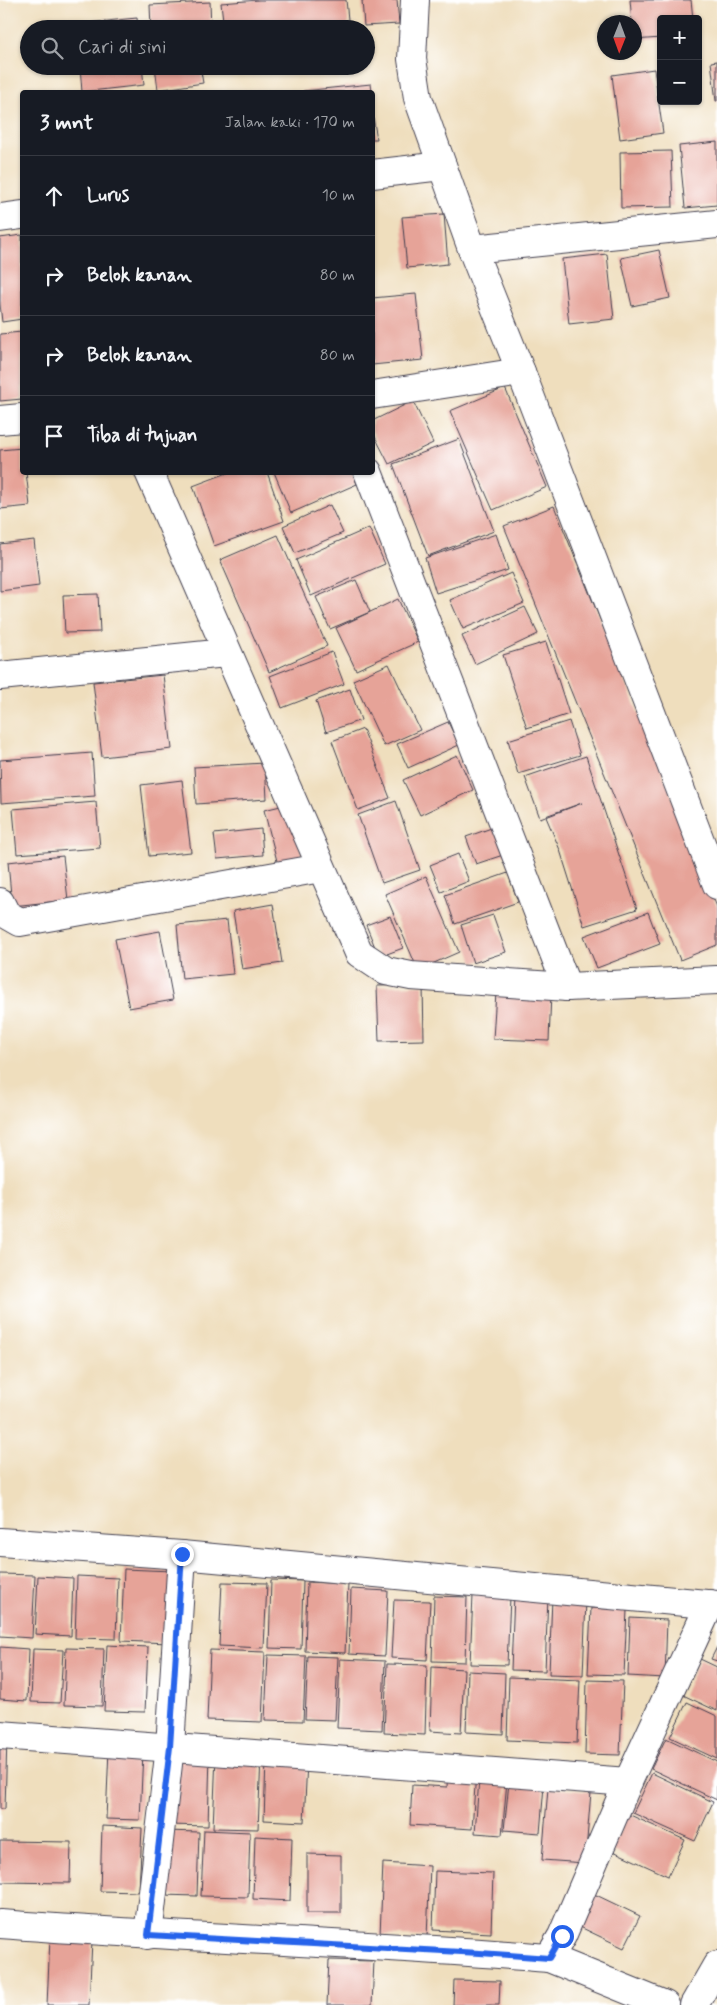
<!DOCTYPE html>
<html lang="id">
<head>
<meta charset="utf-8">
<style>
	:root { --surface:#171b24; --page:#20242c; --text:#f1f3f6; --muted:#9ea1a6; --line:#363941 }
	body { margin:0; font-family:Mynerve,sans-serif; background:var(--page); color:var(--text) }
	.controls { position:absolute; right:15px; top:15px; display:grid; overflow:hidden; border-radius:5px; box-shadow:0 1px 4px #0004 }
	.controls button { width:45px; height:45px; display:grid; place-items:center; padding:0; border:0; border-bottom:1px solid var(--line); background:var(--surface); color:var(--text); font:25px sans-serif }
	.compass { position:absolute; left:597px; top:15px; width:45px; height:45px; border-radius:50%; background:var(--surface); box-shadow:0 1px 4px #0004; rotate:181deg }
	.stop { position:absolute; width:15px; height:15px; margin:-11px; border:4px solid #2563eb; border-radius:50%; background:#fff }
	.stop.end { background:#2563eb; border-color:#fff; box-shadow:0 1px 5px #0008 }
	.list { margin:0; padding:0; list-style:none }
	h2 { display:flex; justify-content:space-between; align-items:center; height:65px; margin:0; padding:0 20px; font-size:21px }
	h2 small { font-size:16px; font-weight:400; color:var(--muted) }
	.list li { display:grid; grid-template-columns:32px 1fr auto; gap:15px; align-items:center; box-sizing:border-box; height:80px; padding:0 20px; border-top:1px solid var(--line) }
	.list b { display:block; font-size:19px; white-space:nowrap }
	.list em { font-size:16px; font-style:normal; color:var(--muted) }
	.icon { flex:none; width:28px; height:28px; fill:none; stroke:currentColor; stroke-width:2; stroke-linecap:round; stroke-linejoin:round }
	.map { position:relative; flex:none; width:717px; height:2005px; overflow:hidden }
	.search { position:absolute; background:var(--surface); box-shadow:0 1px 4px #0004; left:20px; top:20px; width:355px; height:55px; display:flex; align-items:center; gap:12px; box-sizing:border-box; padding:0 18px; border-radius:28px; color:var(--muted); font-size:19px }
	.panel { position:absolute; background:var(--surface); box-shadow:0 1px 4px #0004; left:20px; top:90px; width:355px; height:385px; border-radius:5px }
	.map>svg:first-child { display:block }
</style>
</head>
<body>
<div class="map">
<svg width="717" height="2005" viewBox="0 0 717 2005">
	<rect width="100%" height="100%" fill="#fff"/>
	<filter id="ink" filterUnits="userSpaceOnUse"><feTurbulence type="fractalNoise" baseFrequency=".02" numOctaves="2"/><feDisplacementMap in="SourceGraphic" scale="10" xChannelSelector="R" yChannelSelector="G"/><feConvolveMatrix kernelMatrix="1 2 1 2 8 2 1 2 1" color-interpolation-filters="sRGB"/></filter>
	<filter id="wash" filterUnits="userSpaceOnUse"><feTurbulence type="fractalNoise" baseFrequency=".0096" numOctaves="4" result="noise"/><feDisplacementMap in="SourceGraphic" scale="20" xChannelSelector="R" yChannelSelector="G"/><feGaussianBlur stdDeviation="1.12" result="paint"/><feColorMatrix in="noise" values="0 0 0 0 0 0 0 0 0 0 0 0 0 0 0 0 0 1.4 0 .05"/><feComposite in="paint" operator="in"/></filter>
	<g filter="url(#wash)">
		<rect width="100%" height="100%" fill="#efdebd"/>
		<g id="blocks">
			<g fill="#e6a398">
				<path d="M 258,0 L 346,0 L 349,29 L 224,29 L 221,3 Z"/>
				<path d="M 362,0 L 397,0 L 399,24 L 364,26 Z"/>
				<path d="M 630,0 L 691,0 L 693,19 L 661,19 L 661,38 L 634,40 L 634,22 L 632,22 Z"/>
				<path d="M 210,2 L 211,29 L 151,29 L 150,5 Z"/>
				<path d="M 137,18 L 138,29 L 76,29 L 76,24 Z"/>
				<path d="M 717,61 L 717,101 L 716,101 L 711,62 Z"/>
				<path d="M 80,66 L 142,66 L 144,85 L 82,92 Z"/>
				<path d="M 155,66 L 200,66 L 203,83 L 158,90 Z"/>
				<path d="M 654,69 L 663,133 L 620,139 L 612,75 Z"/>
				<path d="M 371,84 L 372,92 L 303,92 L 303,91 Z"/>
				<path d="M 372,111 L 377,139 L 372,139 Z"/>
				<path d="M 717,142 L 717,205 L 685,208 L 679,146 Z"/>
				<path d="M 671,151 L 673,207 L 621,208 L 620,152 Z"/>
				<path d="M 444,214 L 448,264 L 407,268 L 402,217 Z"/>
				<path d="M 22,235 L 22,319 L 2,322 L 0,304 L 0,238 Z"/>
				<path d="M 659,250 L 670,298 L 632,306 L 621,258 Z"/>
				<path d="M 607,254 L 614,319 L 569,324 L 562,259 Z"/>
				<path d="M 416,294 L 423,360 L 372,365 L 372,298 Z"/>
				<path d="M 22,332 L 22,399 L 0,401 L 0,334 Z"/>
				<path d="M 505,388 L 547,487 L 493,510 L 450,411 Z"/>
				<path d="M 413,401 L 433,443 L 389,464 L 372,431 L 372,421 Z"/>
				<path d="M 459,439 L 494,531 L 428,556 L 393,464 Z"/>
				<path d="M 22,448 L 22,472 L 26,472 L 30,506 L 0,509 L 0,450 Z"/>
				<path d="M 230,472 L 267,472 L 284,521 L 214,546 L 193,486 Z"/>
				<path d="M 274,472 L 352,472 L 357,484 L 291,513 Z"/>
				<path d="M 330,505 L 343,533 L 295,553 L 283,526 Z"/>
				<path d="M 554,506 L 717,907 L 717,945 L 680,960 L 504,526 Z"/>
				<path d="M 369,528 L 385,564 L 311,596 L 296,560 Z"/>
				<path d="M 496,534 L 508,570 L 436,593 L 425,558 Z"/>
				<path d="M 278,535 L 327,646 L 269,672 L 220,560 Z"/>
				<path d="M 34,540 L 39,586 L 0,591 L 0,544 Z"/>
				<path d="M 511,573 L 524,603 L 463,629 L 450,600 Z"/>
				<path d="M 356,580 L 370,612 L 330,629 L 316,597 Z"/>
				<path d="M 98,594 L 100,632 L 65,633 L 63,595 Z"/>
				<path d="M 398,599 L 418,642 L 356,670 L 336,628 Z"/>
				<path d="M 525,607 L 538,634 L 475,664 L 462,636 Z"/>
				<path d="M 546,642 L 569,714 L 527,728 L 503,655 Z"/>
				<path d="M 332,652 L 344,684 L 282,708 L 270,676 Z"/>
				<path d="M 389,664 L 420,730 L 384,746 L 353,680 Z"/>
				<path d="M 163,675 L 172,749 L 102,757 L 93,682 Z"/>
				<path d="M 350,689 L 361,720 L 326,732 L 316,701 Z"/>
				<path d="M 569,721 L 580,755 L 518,774 L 508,740 Z"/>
				<path d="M 448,722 L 459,745 L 408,768 L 397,744 Z"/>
				<path d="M 363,729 L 390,798 L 358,810 L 332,741 Z"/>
				<path d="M 92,753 L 95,796 L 1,803 L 0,760 Z"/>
				<path d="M 457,755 L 473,790 L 420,815 L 403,780 Z"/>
				<path d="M 586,756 L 637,909 L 584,926 L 560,850 L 546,817 L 582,803 L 540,818 L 525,777 Z"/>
				<path d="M 265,763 L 267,799 L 196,804 L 194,767 Z"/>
				<path d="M 182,780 L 191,852 L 149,856 L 141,785 Z"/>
				<path d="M 396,801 L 420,870 L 382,883 L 358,815 Z"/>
				<path d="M 96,802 L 100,848 L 17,854 L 13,809 Z"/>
				<path d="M 289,804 L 303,859 L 278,865 L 264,810 Z"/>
				<path d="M 497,826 L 506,854 L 476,864 L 466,837 Z"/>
				<path d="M 261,829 L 263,855 L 217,859 L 214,834 Z"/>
				<path d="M 458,854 L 469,881 L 441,892 L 430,865 Z"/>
				<path d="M 63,856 L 68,900 L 12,906 L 8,862 Z"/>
				<path d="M 508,873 L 518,902 L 455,924 L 445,895 Z"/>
				<path d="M 426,876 L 459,952 L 418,970 L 385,894 Z"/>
				<path d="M 273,904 L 282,963 L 242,969 L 233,911 Z"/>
				<path d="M 648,912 L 660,944 L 597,968 L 584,936 Z"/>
				<path d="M 493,915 L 506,952 L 473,963 L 461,925 Z"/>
				<path d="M 390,916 L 403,948 L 379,957 L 366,925 Z"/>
				<path d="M 227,920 L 233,974 L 182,979 L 177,925 Z"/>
				<path d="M 160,931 L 173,1000 L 129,1008 L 115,939 Z"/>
				<path d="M 423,985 L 424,1040 L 379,1041 L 377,986 Z"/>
				<path d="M 496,992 L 551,994 L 549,1041 L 493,1039 Z"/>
				<path d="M 124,1569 L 172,1571 L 169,1643 L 121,1641 Z"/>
				<path d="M 0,1574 L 35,1575 L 32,1638 L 0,1636 Z"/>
				<path d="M 38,1576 L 73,1578 L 71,1636 L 35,1634 Z"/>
				<path d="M 77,1576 L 118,1578 L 116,1639 L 75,1638 Z"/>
				<path d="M 271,1580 L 303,1581 L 301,1649 L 269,1648 Z"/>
				<path d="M 222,1582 L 267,1583 L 264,1648 L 219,1646 Z"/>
				<path d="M 307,1582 L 348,1584 L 345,1653 L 305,1651 Z"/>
				<path d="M 351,1589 L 388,1591 L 385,1656 L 349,1654 Z"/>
				<path d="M 514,1594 L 548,1596 L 545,1671 L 511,1670 Z"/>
				<path d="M 473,1595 L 510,1597 L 507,1665 L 470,1664 Z"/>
				<path d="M 434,1596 L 467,1597 L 465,1662 L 432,1661 Z"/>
				<path d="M 552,1598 L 586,1600 L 583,1675 L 549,1674 Z"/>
				<path d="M 394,1600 L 430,1601 L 427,1660 L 391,1658 Z"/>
				<path d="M 591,1608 L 627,1610 L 624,1675 L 588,1674 Z"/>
				<path d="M 630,1618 L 667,1620 L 665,1678 L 628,1676 Z"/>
				<path d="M 107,1645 L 148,1647 L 145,1712 L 104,1711 Z"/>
				<path d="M 0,1647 L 29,1649 L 27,1701 L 0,1699 Z"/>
				<path d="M 717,1647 L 717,1661 L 711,1659 Z"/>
				<path d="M 66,1648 L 104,1649 L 102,1706 L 64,1705 Z"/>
				<path d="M 33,1649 L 63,1650 L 60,1703 L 31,1702 Z"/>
				<path d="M 210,1650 L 265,1652 L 262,1722 L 207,1720 Z"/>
				<path d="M 268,1655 L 306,1656 L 303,1721 L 265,1720 Z"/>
				<path d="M 308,1656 L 338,1657 L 335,1720 L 305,1719 Z"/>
				<path d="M 340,1659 L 385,1661 L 382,1730 L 337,1728 Z"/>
				<path d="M 700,1659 L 717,1667 L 717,1711 L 683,1695 Z"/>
				<path d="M 387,1664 L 427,1665 L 425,1735 L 384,1733 Z"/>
				<path d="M 432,1667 L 464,1669 L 461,1733 L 430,1731 Z"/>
				<path d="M 468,1671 L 505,1673 L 503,1734 L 466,1732 Z"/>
				<path d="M 509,1677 L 580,1680 L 577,1743 L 507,1740 Z"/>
				<path d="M 587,1680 L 623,1681 L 620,1755 L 585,1754 Z"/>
				<path d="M 687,1702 L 717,1716 L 717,1759 L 670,1737 Z"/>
				<path d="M 0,1737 L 7,1737 L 5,1809 L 0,1809 Z"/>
				<path d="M 666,1738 L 717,1762 L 717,1800 L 651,1769 Z"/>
				<path d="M 109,1749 L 143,1751 L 140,1820 L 106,1819 Z"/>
				<path d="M 172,1752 L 210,1754 L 208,1826 L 169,1825 Z"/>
				<path d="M 216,1755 L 261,1757 L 258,1829 L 213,1828 Z"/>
				<path d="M 266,1760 L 307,1762 L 304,1822 L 264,1820 Z"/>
				<path d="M 448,1770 L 476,1772 L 472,1829 L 410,1825 L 412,1785 L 447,1787 Z"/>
				<path d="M 652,1773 L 713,1802 L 695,1841 L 633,1813 Z"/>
				<path d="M 479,1779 L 507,1781 L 502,1835 L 475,1833 Z"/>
				<path d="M 509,1783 L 544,1786 L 540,1833 L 504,1830 Z"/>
				<path d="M 548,1788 L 591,1792 L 585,1863 L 542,1860 Z"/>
				<path d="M 628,1814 L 685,1840 L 668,1876 L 611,1850 Z"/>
				<path d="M 102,1826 L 142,1828 L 139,1892 L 100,1891 Z"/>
				<path d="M 204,1830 L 250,1832 L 248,1897 L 201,1896 Z"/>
				<path d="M 164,1831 L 199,1832 L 197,1896 L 162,1895 Z"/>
				<path d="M 255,1836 L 292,1838 L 290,1901 L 253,1899 Z"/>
				<path d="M 0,1841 L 71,1842 L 70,1883 L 0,1882 Z"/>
				<path d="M 307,1854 L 341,1855 L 341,1913 L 307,1913 Z"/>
				<path d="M 383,1863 L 430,1866 L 427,1937 L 380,1935 Z"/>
				<path d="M 435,1871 L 493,1873 L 491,1933 L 433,1930 Z"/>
				<path d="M 594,1894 L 640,1916 L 624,1948 L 578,1926 Z"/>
				<path d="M 50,1938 L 92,1940 L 89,2005 L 47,2005 Z"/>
				<path d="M 329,1960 L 374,1961 L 372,2005 L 327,2005 Z"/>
				<path d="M 454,1980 L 500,1981 L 499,2005 L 453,2005 Z"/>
			</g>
		</g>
	</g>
	<g filter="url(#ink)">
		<use href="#blocks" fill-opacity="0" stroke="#413e4e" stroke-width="1"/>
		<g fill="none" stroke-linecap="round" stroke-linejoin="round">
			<defs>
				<g id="street">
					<path d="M 415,0 L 412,59 L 418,98 L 472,249 L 521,372 L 717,885"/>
					<path d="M 372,174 L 442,166"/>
					<path d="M 0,218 L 22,215"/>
					<path d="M 472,249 L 717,224"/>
					<path d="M 372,395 L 521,372"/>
					<path d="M 0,420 L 22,418"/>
					<path d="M 149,472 L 359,953 L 386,971 L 411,976 L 567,987 L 717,980"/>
					<path d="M 368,472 L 567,987"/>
					<path d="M 0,676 L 226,653"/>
					<path d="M 0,902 L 6,914 L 20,922 L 321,868"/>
					<path d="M 0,1542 L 182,1555 L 717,1605"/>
					<path d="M 0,1735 L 628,1782 L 710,1604"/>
					<path d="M 0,1924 C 183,1938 366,1943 549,1958 L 562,1936 L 628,1782"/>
					<path d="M 148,1935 L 170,1747 L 182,1555"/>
					<path d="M 549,1958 L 665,2005"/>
					<path d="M 694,2005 L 717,1965"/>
				</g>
			</defs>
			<use href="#street" stroke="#413e4e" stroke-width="30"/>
			<use href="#street" stroke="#fff" stroke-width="28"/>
		</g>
	</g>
	<g fill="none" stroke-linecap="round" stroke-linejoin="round" filter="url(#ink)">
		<path stroke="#2563eb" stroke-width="6" d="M 182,1554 L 170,1747 L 148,1935 L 480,1953 L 549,1958 L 562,1936"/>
	</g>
</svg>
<div class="controls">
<button>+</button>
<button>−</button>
</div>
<svg class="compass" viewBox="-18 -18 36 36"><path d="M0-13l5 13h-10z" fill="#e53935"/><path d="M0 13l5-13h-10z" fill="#9ea1a6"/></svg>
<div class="stop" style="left:562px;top:1936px"></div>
<div class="stop end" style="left:182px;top:1554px"></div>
<div class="search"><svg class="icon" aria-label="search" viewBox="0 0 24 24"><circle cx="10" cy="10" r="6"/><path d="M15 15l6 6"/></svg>Cari di sini</div>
<section class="panel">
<h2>3 mnt<small>Jalan kaki · 170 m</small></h2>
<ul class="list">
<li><svg class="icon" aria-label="ahead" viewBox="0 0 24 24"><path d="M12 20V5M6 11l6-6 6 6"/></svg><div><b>Lurus</b></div><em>10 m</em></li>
<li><svg class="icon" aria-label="right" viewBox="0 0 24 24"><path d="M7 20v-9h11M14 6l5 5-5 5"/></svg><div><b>Belok kanan</b></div><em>80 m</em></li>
<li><svg class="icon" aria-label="right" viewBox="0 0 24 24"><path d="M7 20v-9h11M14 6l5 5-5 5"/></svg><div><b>Belok kanan</b></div><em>80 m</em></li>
<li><svg class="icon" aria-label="arrive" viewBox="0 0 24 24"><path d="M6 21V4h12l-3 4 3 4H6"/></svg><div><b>Tiba di tujuan</b></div></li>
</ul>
</section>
</div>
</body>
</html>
